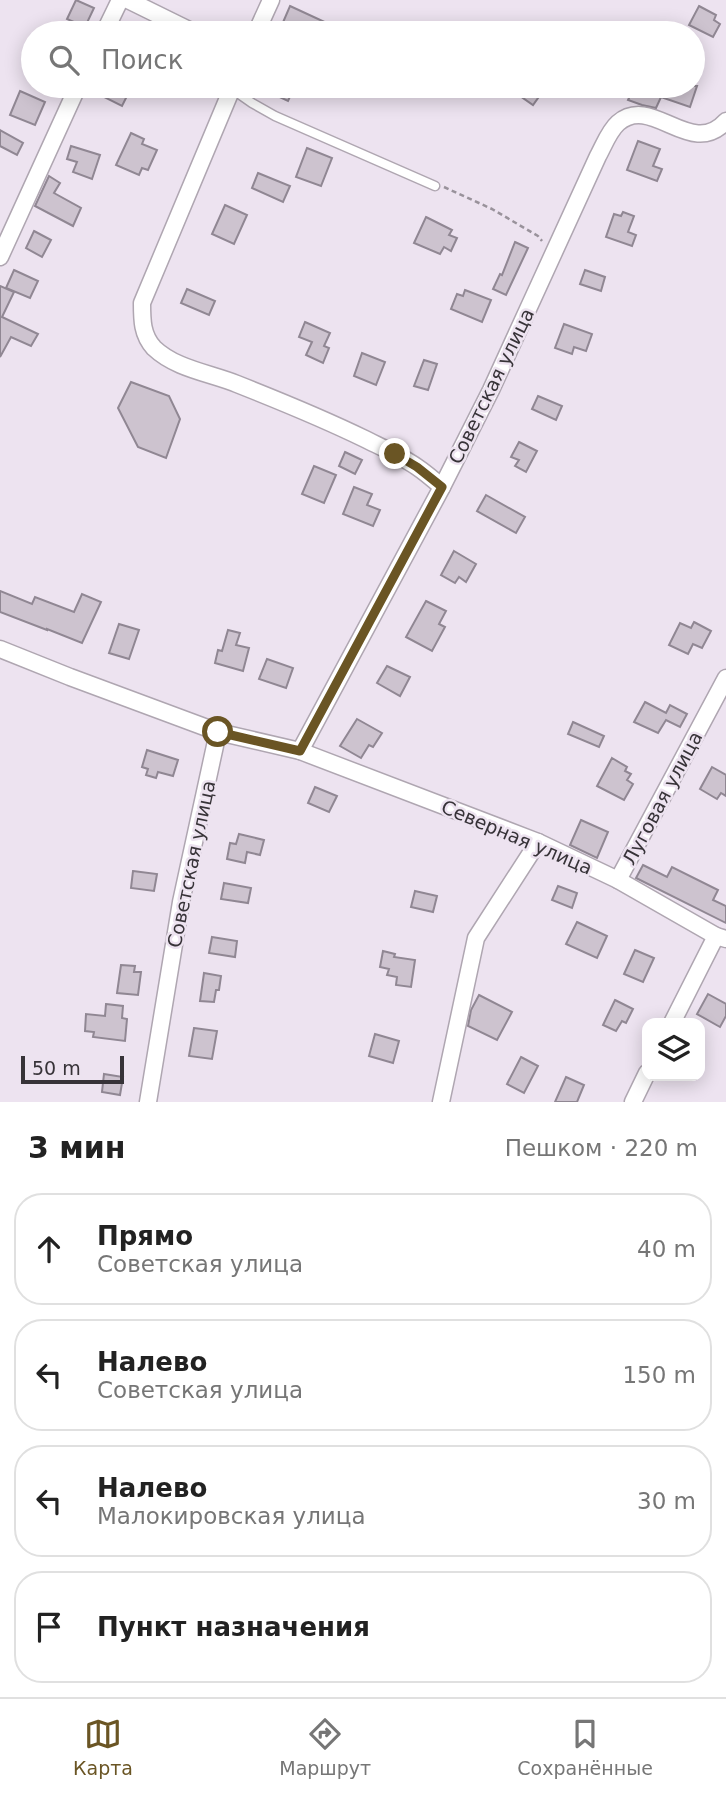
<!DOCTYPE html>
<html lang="ru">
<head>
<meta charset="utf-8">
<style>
	:root { --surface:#fff; --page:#f6f6f6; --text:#222; --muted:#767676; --line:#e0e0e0; --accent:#6a5524 }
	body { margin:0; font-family:"DejaVu Sans",sans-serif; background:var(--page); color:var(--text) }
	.controls { position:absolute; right:21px; bottom:21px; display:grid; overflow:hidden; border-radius:14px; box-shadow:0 4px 18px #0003 }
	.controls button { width:63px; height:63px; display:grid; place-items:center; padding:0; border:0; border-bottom:2px solid var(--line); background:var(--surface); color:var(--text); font:35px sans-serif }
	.scale { position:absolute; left:21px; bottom:18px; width:103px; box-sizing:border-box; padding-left:7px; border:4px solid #373338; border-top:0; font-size:19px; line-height:24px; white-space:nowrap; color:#373338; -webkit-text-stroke:5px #ede3f0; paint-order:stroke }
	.stop { position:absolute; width:21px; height:21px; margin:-16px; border:5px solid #6a5524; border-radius:50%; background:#fff }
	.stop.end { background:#6a5524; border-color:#fff; box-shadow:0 2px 7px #0008 }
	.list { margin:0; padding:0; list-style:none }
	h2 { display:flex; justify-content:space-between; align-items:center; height:91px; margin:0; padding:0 28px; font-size:30px }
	h2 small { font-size:23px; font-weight:400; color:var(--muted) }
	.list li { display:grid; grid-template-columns:46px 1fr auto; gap:21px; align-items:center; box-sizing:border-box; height:112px; margin:0 14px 14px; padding:0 14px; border:2px solid var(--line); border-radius:28px }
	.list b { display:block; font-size:26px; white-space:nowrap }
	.list p { margin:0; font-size:23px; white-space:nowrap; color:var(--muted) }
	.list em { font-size:23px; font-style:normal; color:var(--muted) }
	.icon { flex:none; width:38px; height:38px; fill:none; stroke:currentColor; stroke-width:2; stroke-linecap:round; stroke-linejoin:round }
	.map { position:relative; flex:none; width:726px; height:1102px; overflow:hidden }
	.search { position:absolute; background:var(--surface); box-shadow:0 4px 18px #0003; left:21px; right:21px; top:21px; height:77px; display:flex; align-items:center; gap:18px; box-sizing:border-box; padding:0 24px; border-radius:38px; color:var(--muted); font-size:26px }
	.sheet { height:595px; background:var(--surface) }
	nav { display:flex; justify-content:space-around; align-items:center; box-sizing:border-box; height:98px; border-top:2px solid var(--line); background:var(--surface); font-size:19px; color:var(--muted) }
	nav a { display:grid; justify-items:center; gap:4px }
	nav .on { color:var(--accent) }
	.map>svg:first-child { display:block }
</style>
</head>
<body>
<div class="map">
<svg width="726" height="1102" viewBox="0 0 726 1102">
	<rect width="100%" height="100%" fill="#ede3f0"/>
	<g fill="#cdc3cf" stroke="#908793" stroke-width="2">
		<path d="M 76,0 L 94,8 L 85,27 L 67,19 Z"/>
		<path d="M 290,6 L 329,24 L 325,33 L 296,33 L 281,27 Z"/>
		<path d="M 699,6 L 716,15 L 714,20 L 720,24 L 713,37 L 689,25 Z"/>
		<path d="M 88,86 L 132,86 L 122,106 L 88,89 Z"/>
		<path d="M 256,86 L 295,86 L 288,101 Z"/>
		<path d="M 506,86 L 534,86 L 543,91 L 533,105 Z"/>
		<path d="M 635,86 L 697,86 L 690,107 L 661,97 L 656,108 L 642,105 L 628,100 Z"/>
		<path d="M 20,91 L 45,102 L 35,125 L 10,115 Z"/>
		<path d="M 0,130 L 23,143 L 17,155 L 0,146 Z"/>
		<path d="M 131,133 L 144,139 L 142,144 L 157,150 L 148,170 L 142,168 L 139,175 L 116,165 Z"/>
		<path d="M 638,141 L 660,149 L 653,166 L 662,169 L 657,181 L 627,170 Z"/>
		<path d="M 71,146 L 100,155 L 92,179 L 73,172 L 77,162 L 67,159 Z"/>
		<path d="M 307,148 L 332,158 L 321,186 L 296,177 Z"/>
		<path d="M 258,173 L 290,186 L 283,202 L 252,188 Z"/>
		<path d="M 49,176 L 60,183 L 54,193 L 81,208 L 73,226 L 35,206 Z"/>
		<path d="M 225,205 L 247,215 L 234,244 L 212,234 Z"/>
		<path d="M 623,212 L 634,216 L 628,232 L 636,235 L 632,246 L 606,237 L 614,214 L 621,216 Z"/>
		<path d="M 426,217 L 452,230 L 449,235 L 457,238 L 451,251 L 444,247 L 440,254 L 414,243 Z"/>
		<path d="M 34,231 L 51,240 L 42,257 L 26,248 Z"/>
		<path d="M 515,242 L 528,248 L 506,295 L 493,289 L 500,274 L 502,275 Z"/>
		<path d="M 14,270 L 38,281 L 30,298 L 6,288 Z"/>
		<path d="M 585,270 L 605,277 L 601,291 L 580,284 Z"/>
		<path d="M 0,286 L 14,292 L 2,317 L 38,334 L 31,346 L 11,337 L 0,357 Z"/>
		<path d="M 187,289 L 215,301 L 209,315 L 181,303 Z"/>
		<path d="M 465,290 L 491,300 L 482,322 L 451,309 L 457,294 L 463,296 Z"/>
		<path d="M 305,322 L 330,333 L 324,346 L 329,348 L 323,363 L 306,355 L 312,342 L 299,337 Z"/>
		<path d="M 564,324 L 592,334 L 586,351 L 574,347 L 572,354 L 555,348 Z"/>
		<path d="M 362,353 L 385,362 L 376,385 L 354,376 Z"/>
		<path d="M 424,360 L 437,364 L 428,390 L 414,386 Z"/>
		<path d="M 131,382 L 169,396 L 180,419 L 166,458 L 138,447 L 118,408 Z"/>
		<path d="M 538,396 L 562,406 L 556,420 L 532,409 Z"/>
		<path d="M 519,442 L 537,451 L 526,472 L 515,466 L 519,460 L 511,457 Z"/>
		<path d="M 345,452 L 362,460 L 355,474 L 339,466 Z"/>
		<path d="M 314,466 L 336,475 L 324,503 L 302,494 Z"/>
		<path d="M 354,487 L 372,494 L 367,505 L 380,510 L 373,526 L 343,514 Z"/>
		<path d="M 486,495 L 525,517 L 516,533 L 477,511 Z"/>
		<path d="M 454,551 L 476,564 L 466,582 L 459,577 L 455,583 L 441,575 Z"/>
		<path d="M 0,591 L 32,604 L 35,597 L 74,612 L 82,594 L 101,602 L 82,643 L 47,629 L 47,630 L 0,612 Z"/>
		<path d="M 426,601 L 446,611 L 439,624 L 445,627 L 432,651 L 406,637 Z"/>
		<path d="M 694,622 L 711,631 L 702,648 L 693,644 L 688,654 L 669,645 L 680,623 L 691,628 Z"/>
		<path d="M 119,624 L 139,630 L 129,659 L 109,653 Z"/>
		<path d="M 228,630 L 240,633 L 236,645 L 249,648 L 243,671 L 215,663 L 218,650 L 222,651 Z"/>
		<path d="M 267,659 L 293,668 L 286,688 L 259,679 Z"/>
		<path d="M 387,666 L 410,677 L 400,696 L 377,683 Z"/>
		<path d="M 645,702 L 666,713 L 670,705 L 687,714 L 680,727 L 666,720 L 658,733 L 634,722 Z"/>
		<path d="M 357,719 L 382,733 L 373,747 L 369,745 L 361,758 L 340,746 Z"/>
		<path d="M 573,722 L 604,736 L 599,747 L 568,734 Z"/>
		<path d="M 147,750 L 178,760 L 173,776 L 158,772 L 156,778 L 146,775 L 148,769 L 142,767 Z"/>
		<path d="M 612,758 L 627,767 L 625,771 L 631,774 L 627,780 L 633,784 L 624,800 L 597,786 Z"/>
		<path d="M 712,767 L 726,775 L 726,796 L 721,793 L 717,799 L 700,789 Z"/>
		<path d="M 315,787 L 337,796 L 329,812 L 308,803 Z"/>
		<path d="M 581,820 L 608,832 L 597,858 L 570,845 Z"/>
		<path d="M 239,834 L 264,840 L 260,855 L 247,852 L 245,863 L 227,859 L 230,843 L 236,844 Z"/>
		<path d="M 643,865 L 667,877 L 672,867 L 718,890 L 713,900 L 726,906 L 726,923 L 636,878 Z"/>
		<path d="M 133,871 L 157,874 L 154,891 L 131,888 Z"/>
		<path d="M 224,883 L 251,888 L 248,903 L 221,899 Z"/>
		<path d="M 558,886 L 577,893 L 572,908 L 552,900 Z"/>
		<path d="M 415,891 L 437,896 L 433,912 L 411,907 Z"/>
		<path d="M 577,922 L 607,936 L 597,958 L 566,944 Z"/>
		<path d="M 212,937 L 237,941 L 235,957 L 209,953 Z"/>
		<path d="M 635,950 L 654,958 L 643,982 L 624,974 Z"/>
		<path d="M 383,951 L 395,954 L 394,957 L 415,960 L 411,987 L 396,985 L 397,977 L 387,975 L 389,969 L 380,967 Z"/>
		<path d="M 121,965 L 135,966 L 134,972 L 141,972 L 138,995 L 117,993 Z"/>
		<path d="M 204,973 L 221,976 L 219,990 L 216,990 L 214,1002 L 200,1001 Z"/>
		<path d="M 708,994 L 726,1004 L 726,1016 L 720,1027 L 697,1014 Z"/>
		<path d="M 479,995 L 512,1012 L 497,1040 L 468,1026 L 471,1010 Z"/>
		<path d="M 615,1000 L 633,1009 L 626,1023 L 622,1021 L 616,1031 L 603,1025 Z"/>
		<path d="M 106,1004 L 123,1006 L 122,1018 L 127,1019 L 125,1041 L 93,1037 L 94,1032 L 85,1031 L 86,1014 L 105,1016 Z"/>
		<path d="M 194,1028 L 217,1031 L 212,1059 L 189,1056 Z"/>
		<path d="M 375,1034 L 399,1041 L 393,1063 L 369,1056 Z"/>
		<path d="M 521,1057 L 538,1066 L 524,1093 L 507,1084 Z"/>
		<path d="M 104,1074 L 123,1077 L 120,1095 L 102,1092 Z"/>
		<path d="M 566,1077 L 584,1085 L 577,1102 L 555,1102 Z"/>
	</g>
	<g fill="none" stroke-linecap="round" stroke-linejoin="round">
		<defs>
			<path id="service" d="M 232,89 L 252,103 L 275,116 L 435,186"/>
			<g id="minor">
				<path d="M 128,0 L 195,33"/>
				<path d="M 104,33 L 120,0"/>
				<path d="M 256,33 L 271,0"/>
				<path d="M 233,86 L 142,303 C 142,320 142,335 154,348 C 176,369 210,373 237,384 C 280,401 324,419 365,439 C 383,448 401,456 417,467 C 426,473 434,480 442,487"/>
				<path d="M 0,257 L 78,86"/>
				<path d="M 0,649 L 70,677 L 218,732"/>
				<path d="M 300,751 L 538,842 L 618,880 L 716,936 L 726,939"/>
				<path d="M 618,880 L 726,678"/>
				<path d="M 672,1023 L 716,936"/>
				<path d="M 148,1102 L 181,902 L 218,732 L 300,751 L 442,487 L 491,390 L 598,156 C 604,145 609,131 618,123 C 652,93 691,160 726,121"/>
				<path d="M 441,1102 L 476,938 L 538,842"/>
				<path d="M 633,1102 L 647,1073"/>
			</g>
		</defs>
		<use href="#service" stroke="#afa6b1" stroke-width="11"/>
		<use href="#minor" stroke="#afa6b1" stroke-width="19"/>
		<path stroke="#99929b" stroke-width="2.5" stroke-dasharray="5 3.5" stroke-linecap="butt" d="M 444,187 L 492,209 L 538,236 L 542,241"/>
		<use href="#service" stroke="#fff" stroke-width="8"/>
		<use href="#minor" stroke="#fff" stroke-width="16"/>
	</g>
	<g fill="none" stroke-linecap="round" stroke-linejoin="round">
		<path stroke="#6a5524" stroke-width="9" d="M 218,732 L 300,751 L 442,487 L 417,467 L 395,454"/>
	</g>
	<g text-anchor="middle" stroke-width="5" stroke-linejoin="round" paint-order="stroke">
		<g font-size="19" fill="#373338" stroke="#ede3f0">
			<text transform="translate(491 386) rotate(-64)" y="7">Советская улица</text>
			<text transform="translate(662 798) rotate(-62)" y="7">Луговая улица</text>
			<text transform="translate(517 837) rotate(23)" y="7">Северная улица</text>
			<text transform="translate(191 864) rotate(-78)" y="7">Советская улица</text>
		</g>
	</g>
</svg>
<div class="controls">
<button><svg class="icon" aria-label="layers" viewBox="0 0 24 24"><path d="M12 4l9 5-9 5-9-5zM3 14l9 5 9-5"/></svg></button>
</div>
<div class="scale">50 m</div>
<div class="stop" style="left:218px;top:732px"></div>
<div class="stop end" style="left:395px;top:454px"></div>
<div class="search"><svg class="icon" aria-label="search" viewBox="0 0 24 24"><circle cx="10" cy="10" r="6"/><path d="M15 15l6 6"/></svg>Поиск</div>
</div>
<section class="sheet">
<h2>3 мин<small>Пешком · 220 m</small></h2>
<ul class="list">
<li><svg class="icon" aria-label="ahead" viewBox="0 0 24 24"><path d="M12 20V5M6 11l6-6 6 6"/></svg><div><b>Прямо</b><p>Советская улица</p></div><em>40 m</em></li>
<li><svg class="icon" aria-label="left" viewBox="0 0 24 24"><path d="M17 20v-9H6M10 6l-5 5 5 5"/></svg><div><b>Налево</b><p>Советская улица</p></div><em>150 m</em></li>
<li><svg class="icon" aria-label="left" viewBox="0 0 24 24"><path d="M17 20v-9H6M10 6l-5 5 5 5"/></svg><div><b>Налево</b><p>Малокировская улица</p></div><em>30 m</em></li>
<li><svg class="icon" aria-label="arrive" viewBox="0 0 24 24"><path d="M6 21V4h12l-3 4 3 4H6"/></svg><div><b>Пункт назначения</b></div></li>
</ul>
</section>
<nav>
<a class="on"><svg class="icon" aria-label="map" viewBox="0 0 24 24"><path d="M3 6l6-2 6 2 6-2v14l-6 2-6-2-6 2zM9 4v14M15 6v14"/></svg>Карта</a>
<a><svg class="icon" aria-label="directions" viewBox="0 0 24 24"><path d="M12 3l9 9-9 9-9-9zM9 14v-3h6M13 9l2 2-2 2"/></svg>Маршрут</a>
<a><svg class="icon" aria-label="saved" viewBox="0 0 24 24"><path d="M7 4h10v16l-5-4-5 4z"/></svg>Сохранённые</a>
</nav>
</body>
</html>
